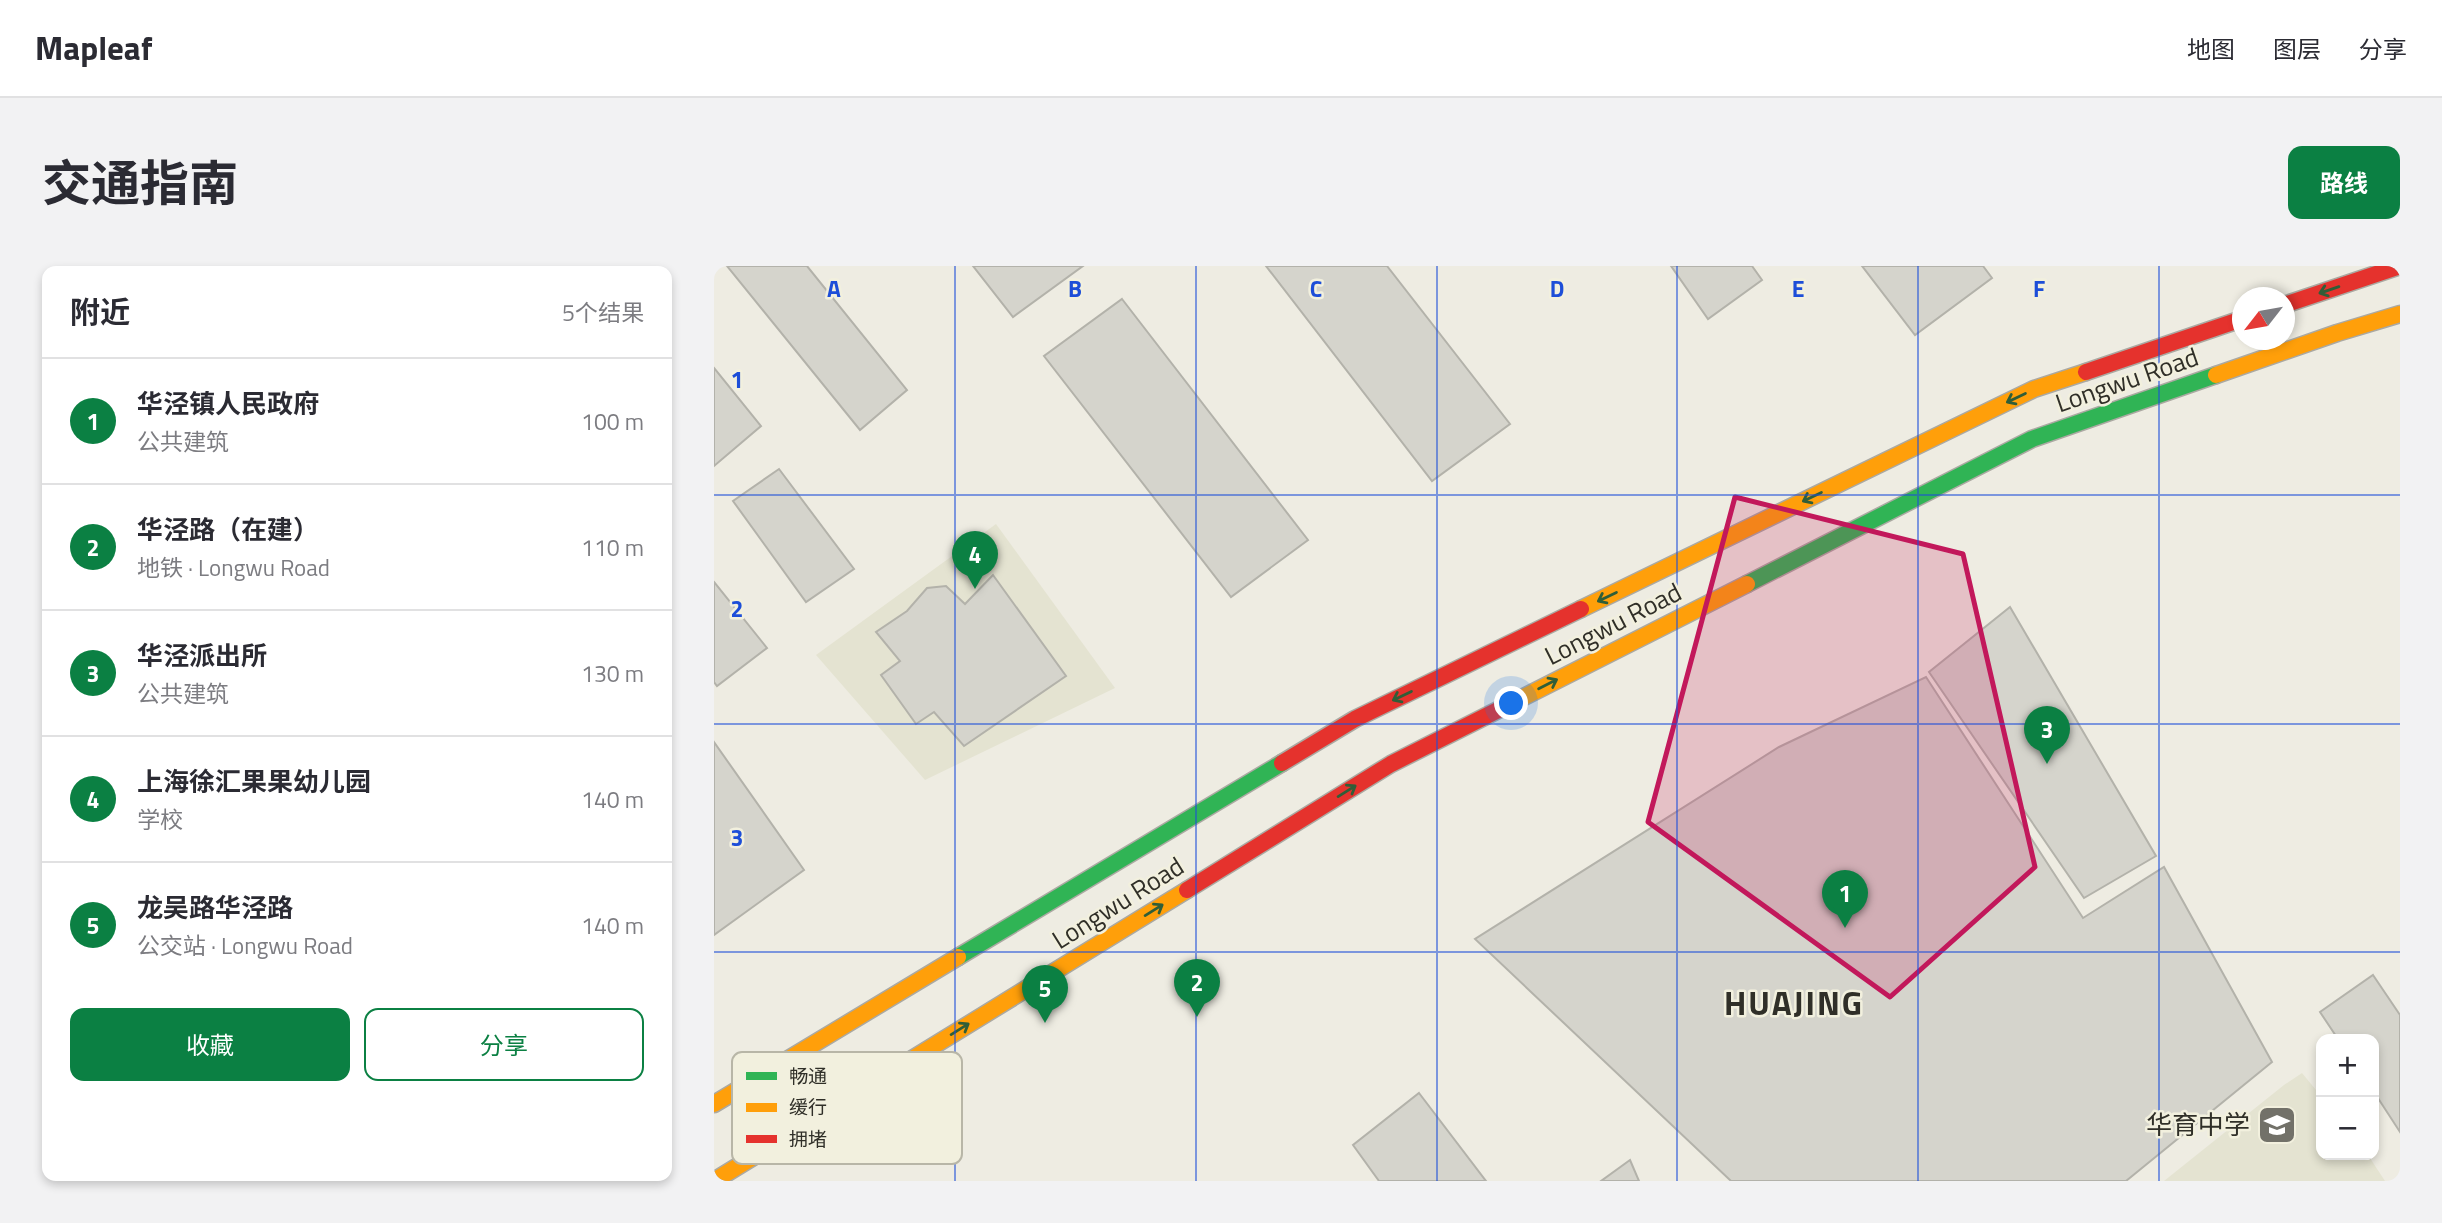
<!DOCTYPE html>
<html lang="zh">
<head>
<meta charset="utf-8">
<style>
	:root { --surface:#fff; --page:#f2f2f3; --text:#2b2b33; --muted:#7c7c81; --line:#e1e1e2; --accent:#0b8043 }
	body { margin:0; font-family:"Titillium Web","Noto Sans SC",sans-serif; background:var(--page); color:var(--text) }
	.controls { position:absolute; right:21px; bottom:21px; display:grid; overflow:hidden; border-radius:14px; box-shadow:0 4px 10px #0003 }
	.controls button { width:63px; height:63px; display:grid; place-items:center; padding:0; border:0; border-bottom:2px solid var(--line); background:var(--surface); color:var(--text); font:35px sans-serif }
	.compass { position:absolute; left:1518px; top:21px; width:63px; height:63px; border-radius:50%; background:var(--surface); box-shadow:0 4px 10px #0003; rotate:239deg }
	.you { position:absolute; left:798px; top:438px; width:24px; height:24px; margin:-18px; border:5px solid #fff; border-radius:50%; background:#1a73e8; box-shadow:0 0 0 10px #1a73e833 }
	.badge { display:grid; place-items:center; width:46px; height:46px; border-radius:50%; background:var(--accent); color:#fff; font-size:23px; font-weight:700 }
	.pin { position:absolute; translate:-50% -58px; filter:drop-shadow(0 2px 4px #0008) }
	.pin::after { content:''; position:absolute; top:37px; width:24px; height:21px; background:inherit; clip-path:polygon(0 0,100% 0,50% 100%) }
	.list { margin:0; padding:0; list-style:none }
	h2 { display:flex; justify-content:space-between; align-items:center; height:91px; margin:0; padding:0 28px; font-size:30px }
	h2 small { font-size:23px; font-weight:400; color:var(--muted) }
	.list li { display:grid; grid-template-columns:46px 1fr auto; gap:21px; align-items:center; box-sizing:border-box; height:126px; padding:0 28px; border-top:2px solid var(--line) }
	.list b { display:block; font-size:26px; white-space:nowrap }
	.list p { margin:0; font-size:23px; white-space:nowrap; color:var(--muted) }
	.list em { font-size:23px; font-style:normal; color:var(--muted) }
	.actions { display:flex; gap:14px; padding:21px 28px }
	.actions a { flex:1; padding:16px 0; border:2px solid var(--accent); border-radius:14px; text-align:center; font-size:24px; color:var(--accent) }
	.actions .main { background:var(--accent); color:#fff }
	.map { position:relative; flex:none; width:1686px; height:915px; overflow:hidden; border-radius:14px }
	header { display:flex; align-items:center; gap:42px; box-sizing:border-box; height:98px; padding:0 35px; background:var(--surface); border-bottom:2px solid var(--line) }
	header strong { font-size:33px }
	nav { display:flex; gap:38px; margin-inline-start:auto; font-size:24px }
	.intro { display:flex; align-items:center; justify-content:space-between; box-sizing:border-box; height:168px; padding:0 42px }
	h1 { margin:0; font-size:49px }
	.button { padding:18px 32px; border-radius:14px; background:var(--accent); color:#fff; font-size:24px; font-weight:700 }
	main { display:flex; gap:42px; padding:0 42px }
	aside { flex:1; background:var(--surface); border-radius:14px; box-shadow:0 4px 10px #0003 }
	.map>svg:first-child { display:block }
</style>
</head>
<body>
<header>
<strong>Mapleaf</strong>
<nav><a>地图</a><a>图层</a><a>分享</a></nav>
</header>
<div class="intro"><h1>交通指南</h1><a class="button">路线</a></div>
<main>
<aside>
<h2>附近<small>5个结果</small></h2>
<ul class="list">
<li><span class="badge">1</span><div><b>华泾镇人民政府</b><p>公共建筑</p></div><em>100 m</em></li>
<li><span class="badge">2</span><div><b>华泾路（在建）</b><p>地铁 · Longwu Road</p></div><em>110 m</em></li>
<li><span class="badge">3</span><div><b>华泾派出所</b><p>公共建筑</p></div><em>130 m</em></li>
<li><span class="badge">4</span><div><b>上海徐汇果果幼儿园</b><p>学校</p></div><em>140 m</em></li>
<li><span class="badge">5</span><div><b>龙吴路华泾路</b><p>公交站 · Longwu Road</p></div><em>140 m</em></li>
</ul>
<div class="actions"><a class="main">收藏</a><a>分享</a></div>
</aside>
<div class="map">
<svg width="1686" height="915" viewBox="0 0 1686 915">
	<rect width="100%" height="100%" fill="#eeece2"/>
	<g fill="#e4e3d1">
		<path d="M 282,258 L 401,422 L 211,514 L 102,389 Z"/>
		<path d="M 1588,807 L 1607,830 L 1607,889 L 1654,889 L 1671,915 L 1450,915 L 1570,819 Z"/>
	</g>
	<g fill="#d5d4cc" stroke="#b3b2aa" stroke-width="2">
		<path d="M 13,0 L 93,0 L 193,124 L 146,164 Z"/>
		<path d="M 259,0 L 369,0 L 299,51 Z"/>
		<path d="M 552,0 L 673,0 L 796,158 L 718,215 Z"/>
		<path d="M 957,0 L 1038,0 L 1048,14 L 994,53 Z"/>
		<path d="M 1148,0 L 1269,0 L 1278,12 L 1201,69 Z"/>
		<path d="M 408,33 L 594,274 L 517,331 L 330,90 Z"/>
		<path d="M 0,102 L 47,160 L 0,200 Z"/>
		<path d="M 65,203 L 140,303 L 92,336 L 19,235 Z"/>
		<path d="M 279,309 L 352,410 L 250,480 L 220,446 L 202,458 L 167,409 L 186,395 L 162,366 L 193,345 L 213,322 L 232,320 L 251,338 Z"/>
		<path d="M 0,316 L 53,382 L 3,420 L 0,416 Z"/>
		<path d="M 1296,341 L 1442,590 L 1370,632 L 1215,406 Z"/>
		<path d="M 1212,411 L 1369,652 L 1450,601 L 1558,796 L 1412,915 L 1017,915 L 761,673 L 1065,481 Z"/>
		<path d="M 0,476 L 90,604 L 0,669 Z"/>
		<path d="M 1659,709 L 1686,749 L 1686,866 L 1660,826 L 1660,773 L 1624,773 L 1606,746 Z"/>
		<path d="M 705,827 L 772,915 L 665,915 L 639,879 Z"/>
		<path d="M 916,894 L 925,915 L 887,915 Z"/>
	</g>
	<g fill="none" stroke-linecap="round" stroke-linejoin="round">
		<defs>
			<g id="fast">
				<path d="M 1033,318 L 1318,173 L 1502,109"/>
				<path d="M 244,691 L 568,497"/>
			</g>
			<g id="slow">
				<path d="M 1502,109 L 1623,67 L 1686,48"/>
				<path d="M 867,343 L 1320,123 L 1372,106"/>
				<path d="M 798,437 L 1033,318"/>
				<path d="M 0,838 L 244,691"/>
				<path d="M 0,915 L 473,624"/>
			</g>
			<g id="jam">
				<path d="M 1570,39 L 1686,0"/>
				<path d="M 1372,106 L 1528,53"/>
				<path d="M 568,497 L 641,453 L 867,343"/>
				<path d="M 473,624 L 677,498 L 798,437"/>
			</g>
		</defs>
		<use href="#fast" stroke="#aba9a2" stroke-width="19"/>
		<use href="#slow" stroke="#aba9a2" stroke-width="19"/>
		<use href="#jam" stroke="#aba9a2" stroke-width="19"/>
		<use href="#fast" stroke="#30b455" stroke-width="16"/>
		<use href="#slow" stroke="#ff9f0a" stroke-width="16"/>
		<use href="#jam" stroke="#e5322d" stroke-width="16"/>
	</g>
	<defs><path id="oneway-shaft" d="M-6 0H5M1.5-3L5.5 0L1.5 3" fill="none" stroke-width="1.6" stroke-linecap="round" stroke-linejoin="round" transform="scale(1.75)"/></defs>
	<g stroke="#305e38">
		<use href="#oneway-shaft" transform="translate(1615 24) rotate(161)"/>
		<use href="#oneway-shaft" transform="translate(1302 132) rotate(154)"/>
		<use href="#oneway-shaft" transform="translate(1098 231) rotate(154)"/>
		<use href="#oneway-shaft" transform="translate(893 331) rotate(154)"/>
		<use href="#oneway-shaft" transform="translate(834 418) rotate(-27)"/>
		<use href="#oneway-shaft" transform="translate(688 430) rotate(154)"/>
		<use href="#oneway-shaft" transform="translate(633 525) rotate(-32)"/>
		<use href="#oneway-shaft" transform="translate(440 644) rotate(-32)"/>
		<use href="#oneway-shaft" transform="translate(246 763) rotate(-32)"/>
	</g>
	<path fill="#c2185b" fill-opacity="0.2" stroke="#c2185b" stroke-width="5" stroke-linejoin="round" d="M 1021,231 L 1249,288 L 1321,601 L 1176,731 L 934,556 Z"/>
	<path fill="none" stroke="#1d4ed8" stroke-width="2" stroke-opacity="0.55" d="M 241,0 L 241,915M 482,0 L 482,915M 723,0 L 723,915M 963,0 L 963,915M 1204,0 L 1204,915M 1445,0 L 1445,915M 0,229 L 1686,229M 0,458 L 1686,458M 0,686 L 1686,686"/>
	<defs>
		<symbol id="school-square" viewBox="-11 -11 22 22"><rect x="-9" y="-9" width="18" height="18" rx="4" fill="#727169" stroke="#f2f0de"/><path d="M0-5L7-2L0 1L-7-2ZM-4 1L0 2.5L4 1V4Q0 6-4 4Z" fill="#fff"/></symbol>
	</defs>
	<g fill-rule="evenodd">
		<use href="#school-square" x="1541" y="837" width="44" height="44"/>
	</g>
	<g text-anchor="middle" stroke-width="5" stroke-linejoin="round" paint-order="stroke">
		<g font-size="26" fill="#302f28" stroke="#f2f0de">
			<text transform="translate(1413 114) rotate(-19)" y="9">Longwu Road</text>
			<text transform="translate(899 358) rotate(-27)" y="9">Longwu Road</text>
			<text transform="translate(404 637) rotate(-32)" y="9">Longwu Road</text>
		</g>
		<g font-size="26" fill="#302f28" stroke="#f2f0de" text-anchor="end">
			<text x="1536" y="868">华育中学</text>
		</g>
		<g font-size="33" font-weight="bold" letter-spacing="2" fill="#302f28" stroke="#f2f0de">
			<text x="1080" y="749">HUAJING</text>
		</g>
	</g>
	<rect x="18" y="786" width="230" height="112" rx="10" fill="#f2f0de" stroke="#b8b6a7" stroke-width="2"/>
	<rect x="32" y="806" width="31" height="8" fill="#30b455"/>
	<rect x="32" y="837" width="31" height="9" fill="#ff9f0a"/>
	<rect x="32" y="869" width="31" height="8" fill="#e5322d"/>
	<g font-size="19" fill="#302f28">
		<text x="75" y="817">畅通</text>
		<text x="75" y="848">缓行</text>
		<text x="75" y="880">拥堵</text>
	</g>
	<g font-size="23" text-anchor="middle" font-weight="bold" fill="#1d4ed8" stroke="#f2f0de" stroke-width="5" stroke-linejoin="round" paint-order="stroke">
		<text x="120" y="31">A</text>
		<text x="361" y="31">B</text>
		<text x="602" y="31">C</text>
		<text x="843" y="31">D</text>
		<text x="1084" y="31">E</text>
		<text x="1325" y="31">F</text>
		<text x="23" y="122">1</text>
		<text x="23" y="351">2</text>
		<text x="23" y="580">3</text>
	</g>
</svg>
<div class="controls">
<button>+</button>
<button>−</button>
</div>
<svg class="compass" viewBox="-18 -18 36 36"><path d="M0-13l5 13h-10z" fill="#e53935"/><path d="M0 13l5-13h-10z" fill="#7c7c81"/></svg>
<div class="you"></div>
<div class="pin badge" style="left:1131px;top:662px">1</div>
<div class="pin badge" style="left:483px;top:751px">2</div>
<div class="pin badge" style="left:1333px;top:498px">3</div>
<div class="pin badge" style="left:261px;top:323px">4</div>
<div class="pin badge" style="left:331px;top:757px">5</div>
</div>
</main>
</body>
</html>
